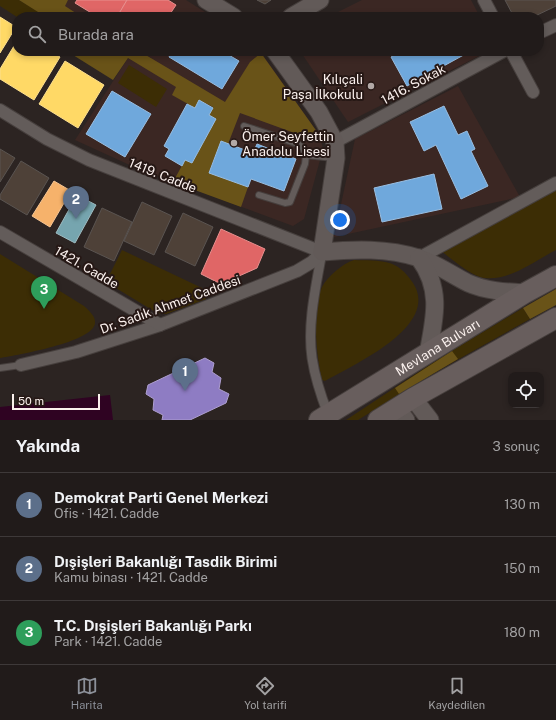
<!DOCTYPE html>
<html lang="tr">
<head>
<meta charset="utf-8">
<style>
	:root { --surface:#211b1a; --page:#2d2827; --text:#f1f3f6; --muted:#a2a1a2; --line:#3e3939; --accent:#8c9099 }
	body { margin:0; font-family:"Public Sans",sans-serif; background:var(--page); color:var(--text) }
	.controls { position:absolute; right:12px; bottom:12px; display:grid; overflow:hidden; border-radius:8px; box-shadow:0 2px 6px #0003 }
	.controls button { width:36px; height:36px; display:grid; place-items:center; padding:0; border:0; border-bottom:1px solid var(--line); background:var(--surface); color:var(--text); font:20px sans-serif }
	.scale { position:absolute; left:12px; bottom:10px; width:88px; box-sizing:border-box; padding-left:4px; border:2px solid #faf0ed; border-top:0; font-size:11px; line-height:14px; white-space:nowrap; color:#faf0ed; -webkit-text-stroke:3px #261815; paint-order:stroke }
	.you { position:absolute; left:340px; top:220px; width:14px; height:14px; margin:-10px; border:3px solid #fff; border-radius:50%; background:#1a73e8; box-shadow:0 0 0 6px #1a73e833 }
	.badge { display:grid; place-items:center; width:26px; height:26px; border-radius:50%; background:var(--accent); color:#fff; font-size:13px; font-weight:700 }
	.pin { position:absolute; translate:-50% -33px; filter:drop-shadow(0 1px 2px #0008) }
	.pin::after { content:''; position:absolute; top:21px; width:14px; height:12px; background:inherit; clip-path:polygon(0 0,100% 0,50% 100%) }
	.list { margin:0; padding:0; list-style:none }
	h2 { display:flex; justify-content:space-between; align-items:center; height:52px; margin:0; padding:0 16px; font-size:17px }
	h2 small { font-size:13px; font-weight:400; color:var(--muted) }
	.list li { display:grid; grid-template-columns:26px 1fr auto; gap:12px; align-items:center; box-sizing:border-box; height:64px; padding:0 16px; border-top:1px solid var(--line) }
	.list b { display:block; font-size:15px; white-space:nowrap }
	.list p { margin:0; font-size:13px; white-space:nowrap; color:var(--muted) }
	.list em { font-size:13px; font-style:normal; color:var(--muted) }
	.icon { flex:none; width:22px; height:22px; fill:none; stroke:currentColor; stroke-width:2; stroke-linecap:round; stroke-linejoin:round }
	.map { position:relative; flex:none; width:556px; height:420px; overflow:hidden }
	.search { position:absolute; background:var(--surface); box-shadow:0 2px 6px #0003; left:12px; right:12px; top:12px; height:44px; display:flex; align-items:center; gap:10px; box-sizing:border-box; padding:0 14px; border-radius:16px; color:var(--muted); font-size:15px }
	.sheet { height:244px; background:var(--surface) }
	nav { display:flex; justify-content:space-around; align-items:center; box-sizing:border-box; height:56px; border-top:1px solid var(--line); background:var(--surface); font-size:11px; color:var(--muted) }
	nav a { display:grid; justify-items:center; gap:2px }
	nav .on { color:var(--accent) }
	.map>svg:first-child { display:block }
</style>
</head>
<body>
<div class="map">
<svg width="556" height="420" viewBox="0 0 556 420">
	<rect width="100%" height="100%" fill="#2c2422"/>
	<g fill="#3b2723">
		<path d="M 68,0 L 186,0 L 213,17 L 82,17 L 64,6 Z"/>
		<path d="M 362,0 L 471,0 L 480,17 L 328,17 Z"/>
		<path d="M 139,51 L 260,51 L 320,136 L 323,149 L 304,219 L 293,226 L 134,167 L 75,140 L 128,58 L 145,68 L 151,58 Z"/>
		<path d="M 300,51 L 489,51 L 348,122 Z"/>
		<path d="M 458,86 L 520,197 L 334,237 L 355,139 Z"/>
	</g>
	<g fill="#3c2d05">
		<path d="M 0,0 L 19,0 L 39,12 L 35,17 L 17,17 L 0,6 Z"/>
		<path d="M 129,65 L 167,89 L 156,107 L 118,83 Z"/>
		<path d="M 556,190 L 556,250 C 536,260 510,281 485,278 C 472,277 452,259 441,251 Z"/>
		<path d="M 122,250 L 202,288 L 206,299 L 166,314 L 157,313 L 106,282 Z"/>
		<path d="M 0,254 L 84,306 C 88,310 96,316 95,323 C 94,342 17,355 0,358 Z"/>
		<path d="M 354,260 C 381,261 397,258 413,283 C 441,326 353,365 325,381 L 322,380 C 317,358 311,308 322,287 C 328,276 342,264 354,260 Z"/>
		<path d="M 523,308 L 530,319 L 432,374 L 358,420 L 346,420 L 440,358 Z"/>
	</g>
	<g fill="#695318">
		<path d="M 19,0 L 68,0 L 65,6 L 82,17 L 46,17 Z"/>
		<path d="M 75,51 L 139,51 L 225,102 L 250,62 L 261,53 L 320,136 L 311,139 L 240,113 L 228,144 L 221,141 L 209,172 L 248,187 L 241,207 L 173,182 L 185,160 L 192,163 L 216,119 L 209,115 L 213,107 L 199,100 L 195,108 L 172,95 L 176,87 L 128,58 L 113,80 L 73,55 Z"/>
		<path d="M 556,289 L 556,305 L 530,319 L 523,308 Z"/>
		<path d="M 452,351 L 458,359 L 399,394 L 395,388 Z"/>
	</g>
	<path fill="#2f0322" d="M 110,395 L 113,420 L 0,420 L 0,407 Z"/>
	<g fill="#ffd966" stroke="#fee08e">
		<path d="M 0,17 L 16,27 L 0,53 Z"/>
		<path d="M 17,41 L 17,51 L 50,51 L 60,57 L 34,100 L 0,79 L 0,69 Z"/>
		<path d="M 65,61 L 104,85 L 78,128 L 39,104 Z"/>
	</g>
	<g fill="#e06666" stroke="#e88f8e">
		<path d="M 77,0 L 127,0 L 117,17 L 98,17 L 75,3 Z"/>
		<path d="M 127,0 L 168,0 L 176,5 L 168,17 L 117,17 Z"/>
		<path d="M 221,229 L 265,249 L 257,268 L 221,284 L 201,274 Z"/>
	</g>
	<path fill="#8e7cc3" stroke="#ae9fd0" d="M 205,358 L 214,363 L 212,372 L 221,378 L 219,389 L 229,394 L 226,403 L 190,420 L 162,420 L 163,415 L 153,410 L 154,399 L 146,394 L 148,385 Z"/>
	<g fill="#6fa8dc" stroke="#99bee1">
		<path d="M 172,51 L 222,51 L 239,61 L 222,89 L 169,57 Z"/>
		<path d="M 402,51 L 471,51 L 407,86 L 391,57 Z"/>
		<path d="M 112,91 L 151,114 L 125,157 L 86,134 Z"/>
		<path d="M 199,100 L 213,108 L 209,115 L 216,119 L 192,163 L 185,160 L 182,166 L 165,156 L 169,149 L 164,146 L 187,104 L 195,108 Z"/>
		<path d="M 444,106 L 458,135 L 467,131 L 475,149 L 471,151 L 488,186 L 461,199 L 436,145 L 424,151 L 410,122 Z"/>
		<path d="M 221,141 L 253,153 L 257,144 L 296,159 L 284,191 L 251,179 L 248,187 L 209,173 Z"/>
		<path d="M 434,174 L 442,209 L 382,222 L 374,188 Z"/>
	</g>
	<path fill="#f6b26b" stroke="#f7c592" d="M 54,181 L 71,191 L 50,227 L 32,216 Z"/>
	<path fill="#76a5af" stroke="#9ebcc2" d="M 77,195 L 96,205 L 75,243 L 56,233 Z"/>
	<g fill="#4e4138" stroke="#5a5451">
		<path d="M 257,0 L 271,0 L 265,4 Z"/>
		<path d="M 505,0 L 556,0 L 556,6 L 533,17 L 514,17 Z"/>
		<path d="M 0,149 L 15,158 L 0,182 Z"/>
		<path d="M 21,161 L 49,178 L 27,215 L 0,199 L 0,195 Z"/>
		<path d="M 142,202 L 172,216 L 154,255 L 124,241 Z"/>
		<path d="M 102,208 L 132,222 L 114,261 L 84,247 Z"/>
		<path d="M 183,213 L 213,227 L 195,266 L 165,252 Z"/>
	</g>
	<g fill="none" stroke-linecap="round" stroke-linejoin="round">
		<defs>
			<g id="service">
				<path d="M 244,126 L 298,144 L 303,148 L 306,155 L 334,158"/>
				<path d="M 259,195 L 285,203 L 290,202 L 305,164 L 306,155"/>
				<path d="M 0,368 L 21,365"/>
			</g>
			<path id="pedestrian" d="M 322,252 C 316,286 307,324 312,358 C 315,378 321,396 328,414"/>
			<g id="minor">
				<path d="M 484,0 L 493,17"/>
				<path d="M 539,33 L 556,25"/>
				<path d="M 511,51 L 533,92"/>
				<path d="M 0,110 L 47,139 L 89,160 L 322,252 L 312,262 L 297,271 L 160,325 L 76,352 L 21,365"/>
				<path d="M 335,142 L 504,51"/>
				<path d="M 0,232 L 160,325"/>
				<path d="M 419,258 L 556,183"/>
			</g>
			<g id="secondary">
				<path d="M 206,0 L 234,17"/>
				<path d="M 291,17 L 320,0"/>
				<path d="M 275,51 L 319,112 L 335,142 L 336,158 L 322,252 C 355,249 387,248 419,258 C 437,264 452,275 468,283 C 486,291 506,292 525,293"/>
				<path d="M 419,258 C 442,289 435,317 428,353"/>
				<path d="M 413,398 L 430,420"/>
				<path d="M 397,408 L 406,420"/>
			</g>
			<g id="trunk">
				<path id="s1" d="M 319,420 L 525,293 L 556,276"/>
				<path d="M 378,420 L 413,398 L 556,318"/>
			</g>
		</defs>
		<use href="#service" stroke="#463f3d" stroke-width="8"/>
		<use href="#pedestrian" stroke="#463f3d" stroke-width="11"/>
		<use href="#minor" stroke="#463f3d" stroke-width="14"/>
		<use href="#secondary" stroke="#463f3d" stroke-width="19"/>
		<use href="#trunk" stroke="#463f3d" stroke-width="22"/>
		<use href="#service" stroke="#635c5a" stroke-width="6"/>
		<use href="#pedestrian" stroke="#635c5a" stroke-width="9"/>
		<use href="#minor" stroke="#635c5a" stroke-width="12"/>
		<use href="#secondary" stroke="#625a58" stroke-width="17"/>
		<use href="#trunk" stroke="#685e5d" stroke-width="20"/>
	</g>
	<g fill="#b2a9a6" stroke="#261815" stroke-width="1.5">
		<circle cx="371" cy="86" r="4"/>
		<circle cx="234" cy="143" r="4"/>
	</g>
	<g text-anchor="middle" stroke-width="4" stroke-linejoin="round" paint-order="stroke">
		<g font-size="13" fill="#faf0ed" stroke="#261815" text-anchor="end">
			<text x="363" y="84">Kılıçali<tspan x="363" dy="15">Paşa İlkokulu</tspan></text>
			<text x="242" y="141" text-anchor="start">Ömer Seyfettin<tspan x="242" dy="15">Anadolu Lisesi</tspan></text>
		</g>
		<g font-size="13" fill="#faf0ed" stroke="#261815">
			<text transform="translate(413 84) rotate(-28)" y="5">1416. Sokak</text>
			<text transform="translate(163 175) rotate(22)" y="5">1419. Cadde</text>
			<text transform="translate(87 267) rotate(30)" y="5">1421. Cadde</text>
			<text transform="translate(170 304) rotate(-20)" y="5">Dr. Sadık Ahmet Caddesi</text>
			<text dy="5" stroke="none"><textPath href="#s1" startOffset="139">Mevlana Bulvarı</textPath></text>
		</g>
	</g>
</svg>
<div class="controls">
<button><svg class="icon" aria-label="locate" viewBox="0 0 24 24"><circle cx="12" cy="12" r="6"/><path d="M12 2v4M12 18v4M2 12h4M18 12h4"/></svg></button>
</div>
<div class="scale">50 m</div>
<div class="you"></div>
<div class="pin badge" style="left:185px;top:391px;background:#5c6f8a">1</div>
<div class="pin badge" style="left:76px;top:219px;background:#5c6f8a">2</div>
<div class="pin badge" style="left:44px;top:309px;background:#2e9e5b">3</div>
<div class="search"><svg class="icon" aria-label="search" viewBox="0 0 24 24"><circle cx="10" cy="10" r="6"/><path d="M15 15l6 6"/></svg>Burada ara</div>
</div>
<section class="sheet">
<h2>Yakında<small>3 sonuç</small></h2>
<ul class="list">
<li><span class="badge" style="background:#5c6f8a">1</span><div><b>Demokrat Parti Genel Merkezi</b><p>Ofis · 1421. Cadde</p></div><em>130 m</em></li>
<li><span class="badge" style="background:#5c6f8a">2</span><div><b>Dışişleri Bakanlığı Tasdik Birimi</b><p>Kamu binası · 1421. Cadde</p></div><em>150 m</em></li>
<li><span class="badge" style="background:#2e9e5b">3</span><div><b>T.C. Dışişleri Bakanlığı Parkı</b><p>Park · 1421. Cadde</p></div><em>180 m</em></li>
</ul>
</section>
<nav>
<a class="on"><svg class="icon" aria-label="map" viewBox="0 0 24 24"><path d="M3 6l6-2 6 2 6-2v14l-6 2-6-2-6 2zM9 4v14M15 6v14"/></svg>Harita</a>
<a><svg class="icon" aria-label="directions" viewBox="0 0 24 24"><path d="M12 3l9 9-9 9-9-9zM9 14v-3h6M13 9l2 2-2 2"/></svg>Yol tarifi</a>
<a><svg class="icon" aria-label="saved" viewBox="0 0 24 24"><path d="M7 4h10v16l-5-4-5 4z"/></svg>Kaydedilen</a>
</nav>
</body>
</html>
